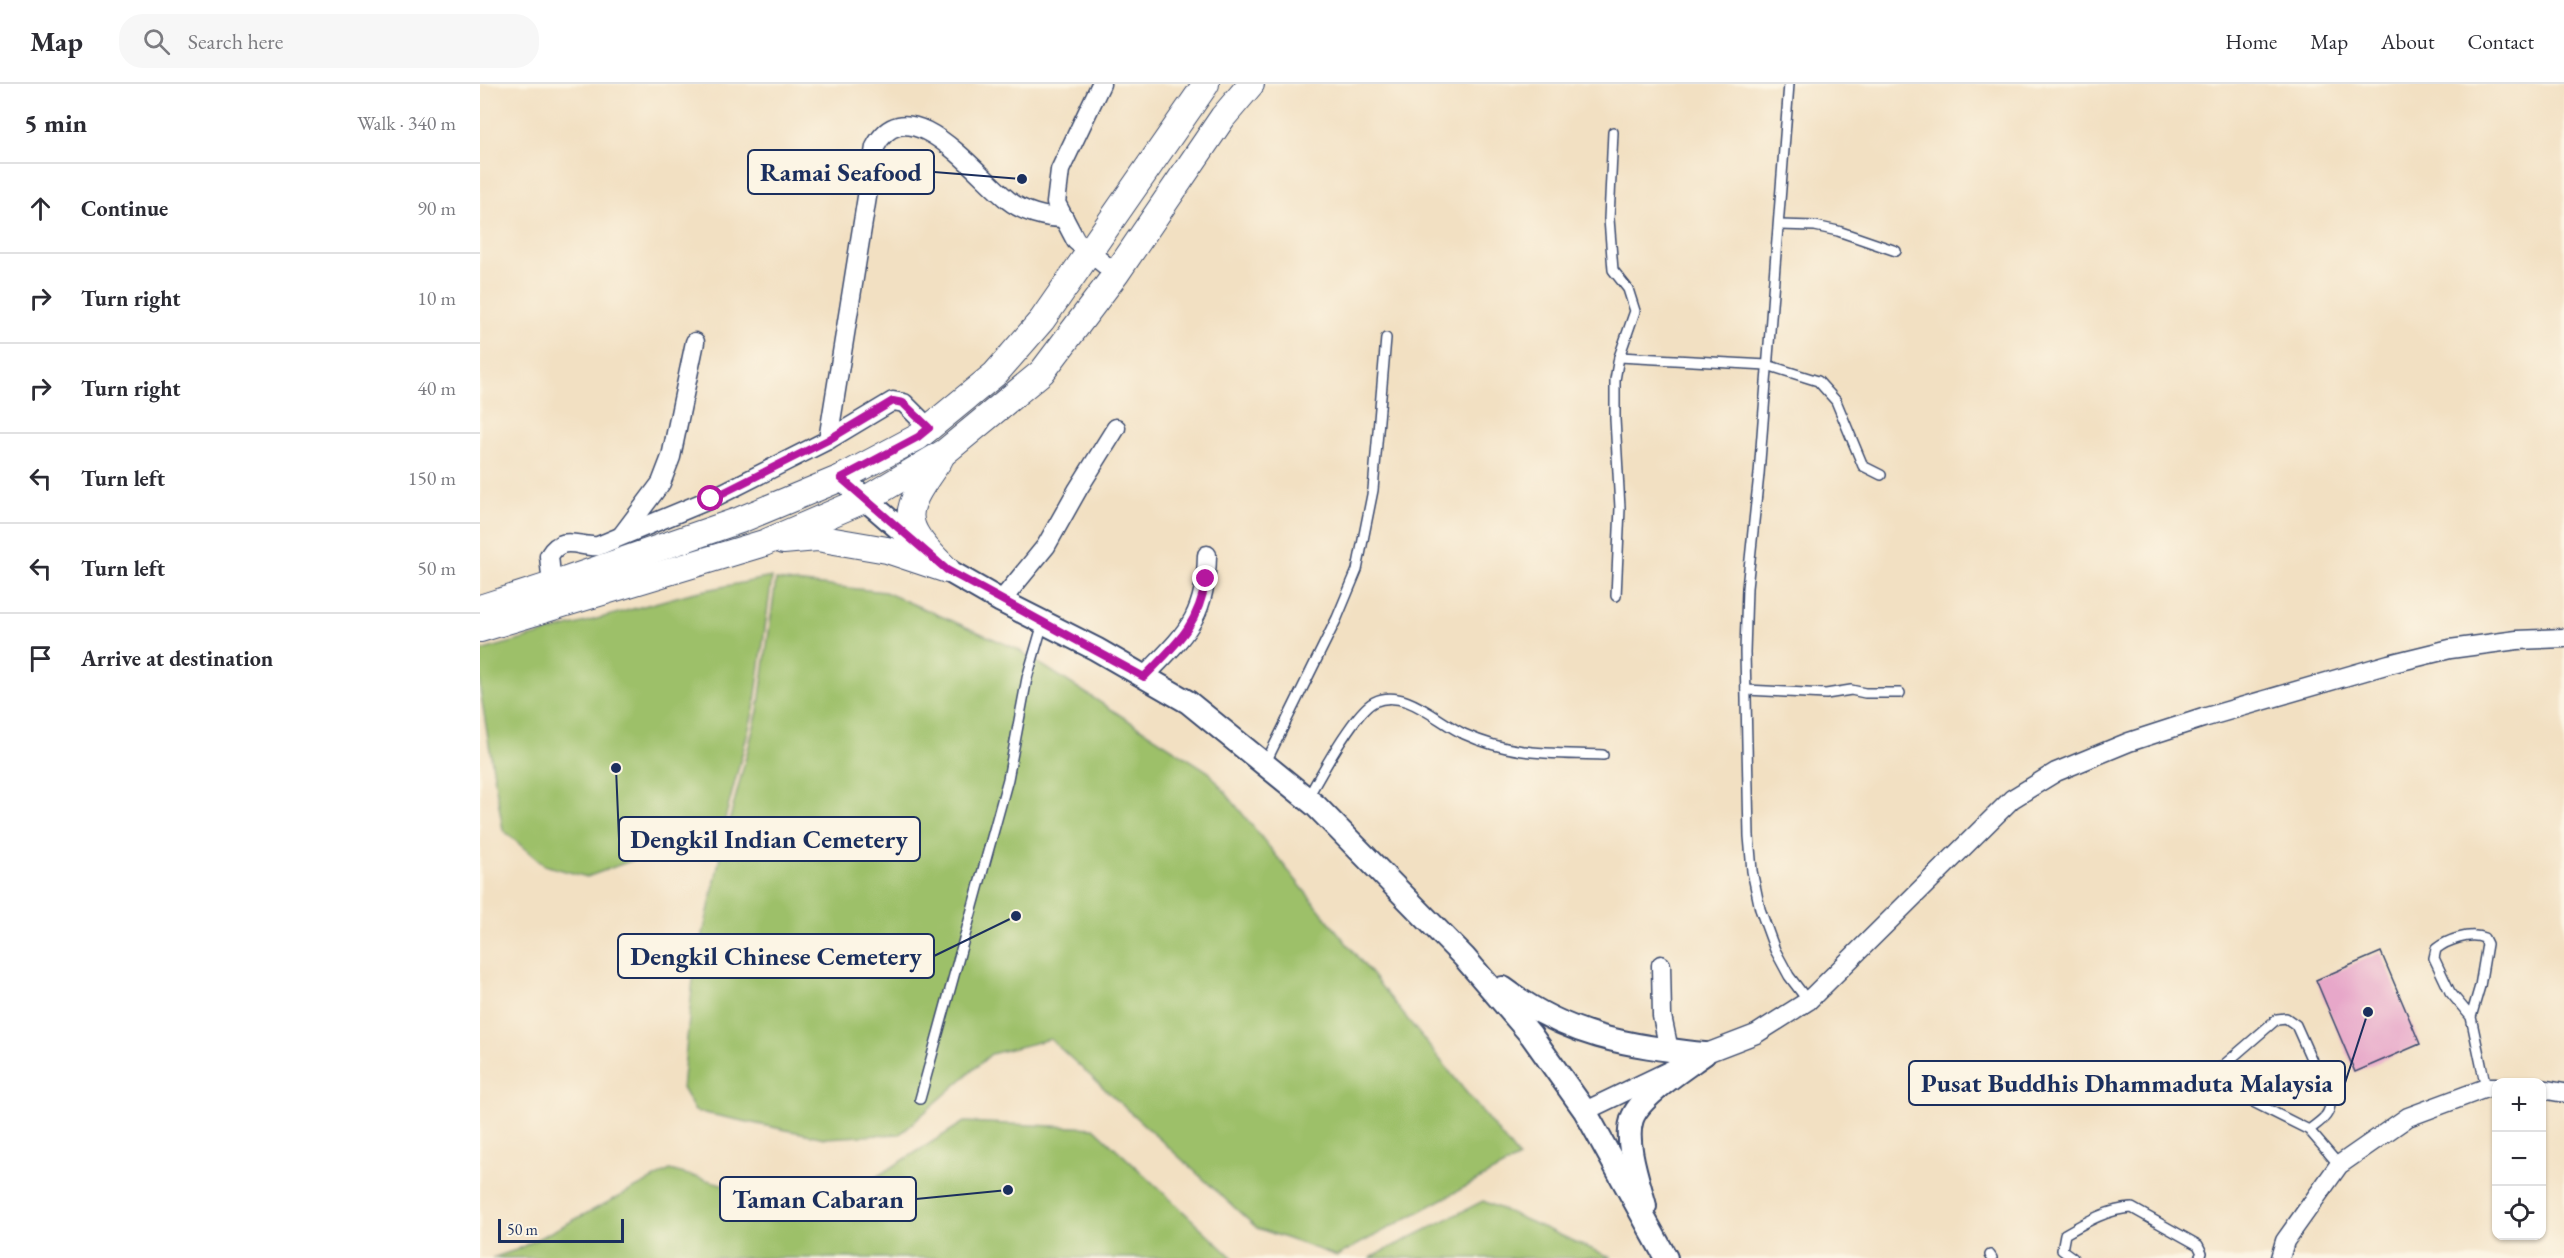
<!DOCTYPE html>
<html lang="en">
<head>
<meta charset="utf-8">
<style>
	:root { --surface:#fff; --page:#f7f7f7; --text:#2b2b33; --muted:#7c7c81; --line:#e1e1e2 }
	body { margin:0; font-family:"EB Garamond",serif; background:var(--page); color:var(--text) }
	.controls { position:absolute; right:18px; bottom:18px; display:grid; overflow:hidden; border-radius:12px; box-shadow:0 2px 4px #0004 }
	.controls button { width:54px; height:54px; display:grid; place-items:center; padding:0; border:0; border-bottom:2px solid var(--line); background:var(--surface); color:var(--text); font:30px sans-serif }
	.scale { position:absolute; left:18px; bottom:15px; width:126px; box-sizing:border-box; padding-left:6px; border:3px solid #1b2f5e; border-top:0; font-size:16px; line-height:21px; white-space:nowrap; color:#1b2f5e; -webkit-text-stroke:4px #fcf5e5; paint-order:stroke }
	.stop { position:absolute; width:18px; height:18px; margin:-14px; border:4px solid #b5179e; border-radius:50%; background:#fff }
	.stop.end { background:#b5179e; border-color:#fff; box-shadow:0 2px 6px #0008 }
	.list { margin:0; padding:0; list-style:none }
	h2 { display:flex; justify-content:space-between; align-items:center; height:78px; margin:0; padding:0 24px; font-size:26px }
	h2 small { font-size:20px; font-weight:400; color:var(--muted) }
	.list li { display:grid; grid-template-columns:39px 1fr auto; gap:18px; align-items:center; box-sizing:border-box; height:90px; padding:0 24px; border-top:2px solid var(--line) }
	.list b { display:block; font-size:22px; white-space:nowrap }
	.list em { font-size:20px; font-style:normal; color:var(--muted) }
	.icon { flex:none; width:33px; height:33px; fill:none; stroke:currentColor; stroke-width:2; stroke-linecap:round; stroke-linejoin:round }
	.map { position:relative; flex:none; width:2084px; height:1174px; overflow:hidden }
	header { display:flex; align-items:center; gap:36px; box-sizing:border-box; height:84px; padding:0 30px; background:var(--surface); border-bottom:2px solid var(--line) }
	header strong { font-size:28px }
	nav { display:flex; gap:33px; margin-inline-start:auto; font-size:21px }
	.search { width:420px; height:54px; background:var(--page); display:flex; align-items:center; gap:15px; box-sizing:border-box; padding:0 21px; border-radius:24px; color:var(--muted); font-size:22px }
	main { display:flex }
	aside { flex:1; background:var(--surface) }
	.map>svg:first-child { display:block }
</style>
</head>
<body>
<header>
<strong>Map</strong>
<div class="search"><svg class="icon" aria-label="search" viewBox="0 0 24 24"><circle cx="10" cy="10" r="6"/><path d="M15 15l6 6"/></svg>Search here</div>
<nav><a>Home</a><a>Map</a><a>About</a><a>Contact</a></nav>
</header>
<main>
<aside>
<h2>5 min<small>Walk · 340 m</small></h2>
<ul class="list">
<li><svg class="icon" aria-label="ahead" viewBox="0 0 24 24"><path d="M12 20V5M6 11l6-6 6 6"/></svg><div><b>Continue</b></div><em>90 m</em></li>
<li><svg class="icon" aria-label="right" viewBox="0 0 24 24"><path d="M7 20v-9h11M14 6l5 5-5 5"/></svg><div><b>Turn right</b></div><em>10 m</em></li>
<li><svg class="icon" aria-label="right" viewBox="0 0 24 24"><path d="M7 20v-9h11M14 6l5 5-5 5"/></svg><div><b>Turn right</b></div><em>40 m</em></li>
<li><svg class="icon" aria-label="left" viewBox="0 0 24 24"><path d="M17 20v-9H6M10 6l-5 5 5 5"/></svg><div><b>Turn left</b></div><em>150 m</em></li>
<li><svg class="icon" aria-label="left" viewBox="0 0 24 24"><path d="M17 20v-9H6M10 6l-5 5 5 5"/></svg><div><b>Turn left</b></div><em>50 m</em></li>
<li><svg class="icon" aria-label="arrive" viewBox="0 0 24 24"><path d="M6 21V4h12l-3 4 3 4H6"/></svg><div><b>Arrive at destination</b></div></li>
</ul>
</aside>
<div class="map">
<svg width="2084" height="1174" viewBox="0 0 2084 1174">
	<rect width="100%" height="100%" fill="#fcf5e5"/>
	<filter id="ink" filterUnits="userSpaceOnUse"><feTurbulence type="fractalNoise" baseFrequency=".0167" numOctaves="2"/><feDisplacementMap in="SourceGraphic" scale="12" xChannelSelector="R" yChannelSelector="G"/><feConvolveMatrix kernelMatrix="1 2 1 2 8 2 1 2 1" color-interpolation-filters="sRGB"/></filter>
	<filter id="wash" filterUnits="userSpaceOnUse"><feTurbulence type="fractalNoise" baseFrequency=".008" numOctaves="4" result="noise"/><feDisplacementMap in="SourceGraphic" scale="24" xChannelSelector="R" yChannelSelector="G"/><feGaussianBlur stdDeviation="1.35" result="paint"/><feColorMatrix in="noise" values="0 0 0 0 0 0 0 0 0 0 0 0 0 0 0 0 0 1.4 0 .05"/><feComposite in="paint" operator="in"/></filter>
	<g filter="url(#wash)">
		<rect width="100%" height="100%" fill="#f2e0c2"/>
		<g fill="#9dc069" stroke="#5c7864" stroke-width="1.5">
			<path d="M 292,493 L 274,625 L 243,743 L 107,793 L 64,781 L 23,746 L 0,605 L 0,567 L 211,509 Z"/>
			<path d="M 296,496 L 405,508 L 537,565 L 729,688 L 1039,1074 L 857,1172 L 777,1144 L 570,955 L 511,970 L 420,1050 L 345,1054 L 215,1027 L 202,1004 L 213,895 L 241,769 L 278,627 Z"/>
			<path d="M 484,1038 L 614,1044 L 753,1174 L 12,1174 L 36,1166 L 190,1086 L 342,1127 Z"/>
			<path d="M 1003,1117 L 1132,1174 L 890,1174 Z"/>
		</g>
		<g id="blocks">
			<path fill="#e7a7c9" d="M 1901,868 L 1940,960 L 1875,988 L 1836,896 Z"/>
		</g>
	</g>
	<g filter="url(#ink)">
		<use href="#blocks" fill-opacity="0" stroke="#3b4a6d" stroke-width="1.5"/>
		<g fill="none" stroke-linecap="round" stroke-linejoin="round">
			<defs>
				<g id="service">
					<path d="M 1309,0 L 1279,390 L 1267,504 L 1265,568 L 1269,752 L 1272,787 L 1280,825 L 1295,866 L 1309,892 L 1328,917"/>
					<path d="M 1133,48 L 1129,135 L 1133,186 L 1148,205 L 1155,227 L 1139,273 L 1135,296 L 1135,335 L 1140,424 L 1136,512"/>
					<path d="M 1299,141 L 1335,142 L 1358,147 L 1416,167"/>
					<path d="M 1139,273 L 1287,281 L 1338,297 L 1356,317 L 1383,382 L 1401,391"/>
					<path d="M 1266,606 L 1346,610 L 1371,606 L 1385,609 L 1420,609"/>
					<path d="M 785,680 L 857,534 L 877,486 L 893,406 L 906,254"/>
					<path d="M 827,715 C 839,694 874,628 894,618 C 925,603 957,638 984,650 C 1032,672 1071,669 1123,671"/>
					<path d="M 1991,933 L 2000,902 L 2007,860 L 2004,854 C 1990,848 1967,856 1956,865 L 1954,874 L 1970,908 L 1991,933 L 2006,1004"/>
					<path d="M 440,1015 L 528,695 L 547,594 L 563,539"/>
					<path d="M 1829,1046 C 1840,1037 1851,1032 1850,1017 L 1816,941 L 1806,934 L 1797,935 L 1738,986 L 1736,994 L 1739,1001 L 1829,1046 L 1859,1081"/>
					<path d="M 1510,1171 L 1512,1174"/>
					<path d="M 1593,1174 L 1582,1166 L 1585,1150 C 1606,1138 1628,1125 1652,1124 L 1718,1161 L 1722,1169 L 1719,1174"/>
				</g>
				<g id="minor">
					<path d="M 621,0 L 580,86 L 576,119 L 596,157 L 636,190"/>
					<path d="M 348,356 L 395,63 C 428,0 496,91 528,116 C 543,128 565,134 584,134"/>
					<path d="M 142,451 L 181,399 L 191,373 L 215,258"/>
					<path d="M 72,501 L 69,472 C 82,449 100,464 118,462 L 231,415 L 348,356 L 413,317 L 424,319 L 449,344"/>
					<path d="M 521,517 L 566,462 L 598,405 L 636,344"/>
					<path d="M 664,593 C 705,550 726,535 727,471"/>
					<path d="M 1181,881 L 1182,932 L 1189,966"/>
					<path d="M 2062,1005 L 2084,1009"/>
					<path d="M 1105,1027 L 1224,970 L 1276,950 L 1328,917 L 1532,715 L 1576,688 L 1649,658 L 1723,634 L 1909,580 L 1970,565 L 2037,556 L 2084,554"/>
					<path d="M 1800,1174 L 1805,1157 L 1859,1081 L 1928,1033 L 2006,1004 L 2016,1004"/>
				</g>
				<g id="tertiary">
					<path d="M 361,394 L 467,486 L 521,517 L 616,565 L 708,618 L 836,722 L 984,873 L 1051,951 L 1105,1027 L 1186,1174"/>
					<path d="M 1023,904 C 1088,953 1145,961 1224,970"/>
					<path d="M 1165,1122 C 1159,1099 1144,1058 1152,1035 C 1159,1013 1205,984 1224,970"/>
				</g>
				<g id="secondary">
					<path d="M 460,375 C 424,426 416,436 464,483"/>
					<path d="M 303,457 L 337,454 L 407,466 L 467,486"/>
					<path d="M 0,524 L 72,501 L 260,436 L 361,394 L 438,353 L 515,290 L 562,236 L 726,0"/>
					<path d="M 0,545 L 284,459 L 386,415 L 465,368 L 562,288 L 636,190 L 743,33 L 771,0"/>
				</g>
			</defs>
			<use href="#service" stroke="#3b4a6d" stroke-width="12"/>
			<use href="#minor" stroke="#3b4a6d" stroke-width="21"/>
			<use href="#tertiary" stroke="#3b4a6d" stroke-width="26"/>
			<use href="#secondary" stroke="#3b4a6d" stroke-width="28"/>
			<use href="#service" stroke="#fff" stroke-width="9"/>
			<use href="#minor" stroke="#fff" stroke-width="18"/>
			<use href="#tertiary" stroke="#fff" stroke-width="22"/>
			<use href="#secondary" stroke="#fff" stroke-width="26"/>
		</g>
	</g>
	<g fill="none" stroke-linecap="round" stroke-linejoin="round" filter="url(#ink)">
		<path stroke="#b5179e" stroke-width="8" d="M 231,415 L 348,356 L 413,317 L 423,319 L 449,344 L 438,353 L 361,394 L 467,486 L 664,593 C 696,560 718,543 726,495"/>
	</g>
	<path fill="none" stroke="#1b2f5e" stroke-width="2" d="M542 95L454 88M136 684L139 755M536 832L454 872M1888 928L1865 999M528 1106L436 1115"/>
	<g fill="#1b2f5e" stroke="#fcf5e5" stroke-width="2">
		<circle cx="542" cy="95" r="6"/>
		<circle cx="136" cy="684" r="6"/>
		<circle cx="536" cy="832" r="6"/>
		<circle cx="1888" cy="928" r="6"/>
		<circle cx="528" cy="1106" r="6"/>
	</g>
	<g fill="#fcf5e5" stroke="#1b2f5e" stroke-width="2">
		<rect x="268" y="66" width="186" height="44" rx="6"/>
		<rect x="139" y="733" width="301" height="44" rx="6"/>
		<rect x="138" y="850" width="316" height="44" rx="6"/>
		<rect x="1429" y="977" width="436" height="44" rx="6"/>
		<rect x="240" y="1093" width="196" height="44" rx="6"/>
	</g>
	<g font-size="26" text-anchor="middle" font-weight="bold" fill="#1b2f5e">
		<text x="361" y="97">Ramai Seafood</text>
		<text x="289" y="764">Dengkil Indian Cemetery</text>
		<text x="296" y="881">Dengkil Chinese Cemetery</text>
		<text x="1647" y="1008">Pusat Buddhis Dhammaduta Malaysia</text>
		<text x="338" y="1124">Taman Cabaran</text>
	</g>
</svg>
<div class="controls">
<button>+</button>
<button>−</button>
<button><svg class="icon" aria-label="locate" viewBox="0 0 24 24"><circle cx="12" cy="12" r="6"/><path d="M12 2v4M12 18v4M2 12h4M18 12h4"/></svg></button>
</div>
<div class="scale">50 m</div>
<div class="stop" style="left:231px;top:415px"></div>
<div class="stop end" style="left:726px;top:495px"></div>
</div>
</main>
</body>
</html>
